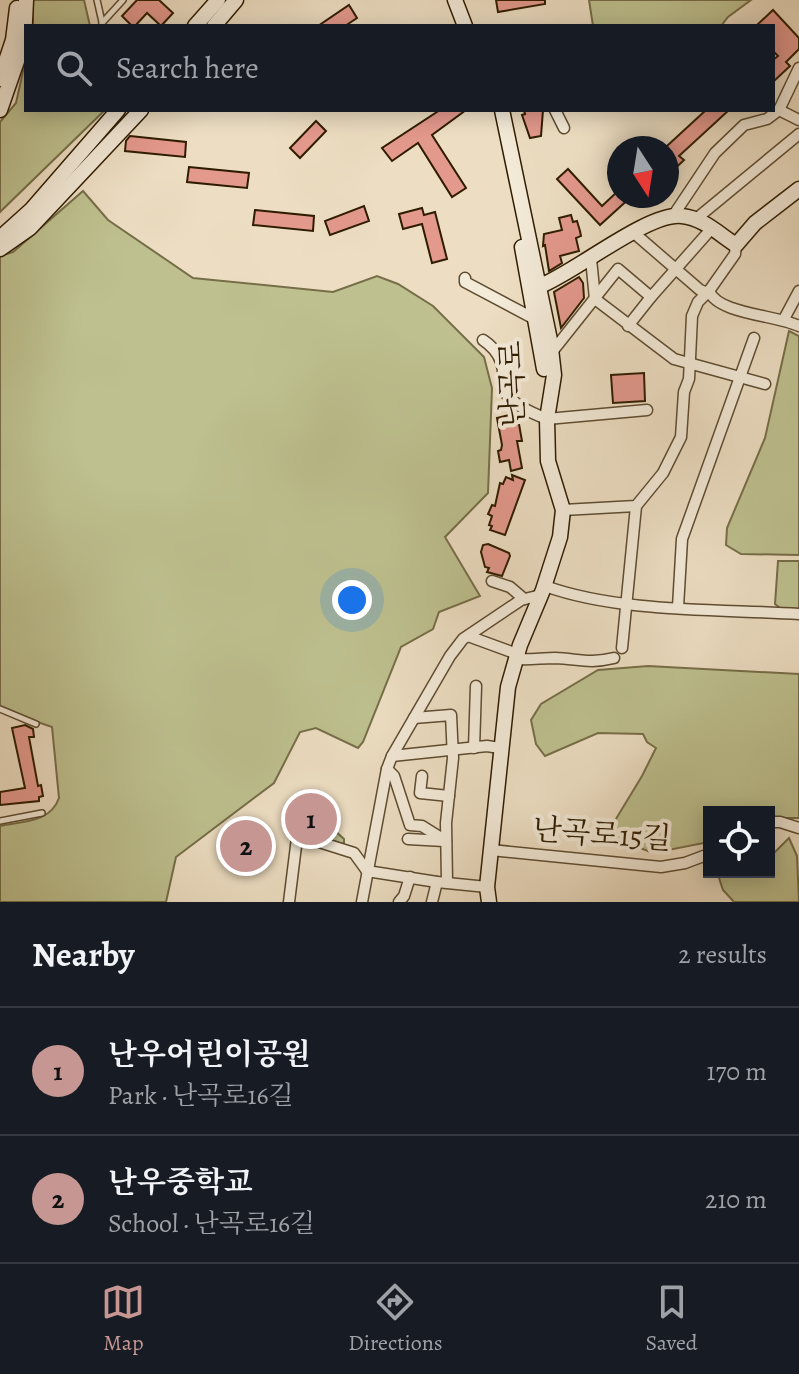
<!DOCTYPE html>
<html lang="en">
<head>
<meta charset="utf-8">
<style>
	:root { --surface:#171b24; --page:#20242c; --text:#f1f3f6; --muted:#9ea1a6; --line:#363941; --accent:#c59692 }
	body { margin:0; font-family:Alegreya,"Noto Serif KR",serif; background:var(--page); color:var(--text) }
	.controls { position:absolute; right:24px; bottom:24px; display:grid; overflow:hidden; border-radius:0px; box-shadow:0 4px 20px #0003 }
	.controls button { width:72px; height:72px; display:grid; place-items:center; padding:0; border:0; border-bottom:2px solid var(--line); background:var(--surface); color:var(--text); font:40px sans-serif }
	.compass { position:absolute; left:607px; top:136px; width:72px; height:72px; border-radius:50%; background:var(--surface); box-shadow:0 4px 20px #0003; rotate:168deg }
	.you { position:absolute; left:352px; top:600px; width:28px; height:28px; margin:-20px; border:6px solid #fff; border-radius:50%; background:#1a73e8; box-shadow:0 0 0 12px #1a73e833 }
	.badge { display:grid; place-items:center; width:52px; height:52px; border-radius:50%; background:var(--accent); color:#111; font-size:26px; font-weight:700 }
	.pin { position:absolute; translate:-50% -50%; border:4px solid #fff; box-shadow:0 2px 8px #0006 }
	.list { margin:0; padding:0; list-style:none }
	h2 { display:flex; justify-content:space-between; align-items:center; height:104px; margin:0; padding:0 32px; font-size:34px }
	h2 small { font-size:26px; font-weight:400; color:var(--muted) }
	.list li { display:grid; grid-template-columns:52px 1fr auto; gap:24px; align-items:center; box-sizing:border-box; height:128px; padding:0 32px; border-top:2px solid var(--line) }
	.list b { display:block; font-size:30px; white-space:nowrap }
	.list p { margin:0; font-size:26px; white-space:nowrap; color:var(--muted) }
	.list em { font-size:26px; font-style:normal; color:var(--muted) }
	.icon { flex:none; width:44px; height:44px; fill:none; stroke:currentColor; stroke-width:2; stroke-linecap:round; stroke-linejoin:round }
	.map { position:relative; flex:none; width:799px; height:902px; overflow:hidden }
	.search { position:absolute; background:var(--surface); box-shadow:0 4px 20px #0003; left:24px; right:24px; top:24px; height:88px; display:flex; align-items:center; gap:20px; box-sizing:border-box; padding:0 28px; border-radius:0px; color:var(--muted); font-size:30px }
	.sheet { height:360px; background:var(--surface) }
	nav { display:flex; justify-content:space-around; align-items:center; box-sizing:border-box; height:112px; border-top:2px solid var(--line); background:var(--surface); font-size:22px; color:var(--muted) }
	nav a { display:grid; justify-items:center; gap:4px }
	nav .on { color:var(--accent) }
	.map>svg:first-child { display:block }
</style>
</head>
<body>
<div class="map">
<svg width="799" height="902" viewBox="0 0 799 902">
	<rect width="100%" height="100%" fill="#eddec3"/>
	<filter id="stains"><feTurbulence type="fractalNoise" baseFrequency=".0025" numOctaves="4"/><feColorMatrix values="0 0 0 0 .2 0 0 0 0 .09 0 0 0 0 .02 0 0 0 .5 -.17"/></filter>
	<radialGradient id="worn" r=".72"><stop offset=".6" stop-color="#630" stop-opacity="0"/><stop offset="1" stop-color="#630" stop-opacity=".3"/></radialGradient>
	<g fill="#bec08f" stroke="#766e48" stroke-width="2">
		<path d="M 33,0 L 84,0 L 90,26 L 33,26 Z"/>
		<path d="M 589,0 L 751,0 L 728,17 L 721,26 L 593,26 Z"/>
		<path d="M 26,58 L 26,110 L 105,110 L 0,212 L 0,122 L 16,103 Z"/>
		<path d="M 83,191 L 108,220 L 193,278 L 333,292 L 377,276 L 398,284 L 433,306 L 484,357 L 492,388 L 488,493 L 445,537 L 480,596 L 439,612 L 433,629 L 401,647 L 363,742 L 358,748 L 316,728 L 300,732 L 274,783 L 176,857 L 166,902 L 0,902 L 0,826 C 23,821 50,823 59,798 L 52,727 L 0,709 L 0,256 L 13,252 Z"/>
		<path d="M 789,331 L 799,336 L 799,555 L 741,554 L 726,545 L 727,528 L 765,438 Z"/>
		<path d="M 778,561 L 799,561 L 799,609 L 780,608 L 775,604 Z"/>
		<path d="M 648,666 L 799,674 L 799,818 L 769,818 L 769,812 L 709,812 L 709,842 L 653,853 L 635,846 L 602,842 L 642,776 L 656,748 L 647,742 L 643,734 L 598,733 L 545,756 L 536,744 L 531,720 L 541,704 L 598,670 Z"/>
		<path d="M 305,804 L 344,839 L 344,844 L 299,832 L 300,805 Z"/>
		<path d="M 789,838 L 797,856 L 799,902 L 734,902 L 723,890 L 717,872 L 769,872 L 769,858 Z"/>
	</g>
	<g fill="#e4998d" stroke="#2f1c00" stroke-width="2">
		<path d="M 137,0 L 159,0 L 173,13 L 161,26 L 147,13 L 135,26 L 132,26 L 122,16 Z"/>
		<path d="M 496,0 L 545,0 L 545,4 L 498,12 Z"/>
		<path d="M 349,5 L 357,18 L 345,26 L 318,26 Z"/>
		<path d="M 773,10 L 799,38 L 799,49 L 786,62 L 790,66 L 773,82 L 773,60 L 778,56 L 773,51 L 773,26 L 756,26 Z"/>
		<path d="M 440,110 L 466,110 L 432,135 L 466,188 L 452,197 L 418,143 L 392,161 L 382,148 Z"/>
		<path d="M 524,110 L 543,110 L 541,136 L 530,138 L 522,115 L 525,114 Z"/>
		<path d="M 706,110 L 729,110 L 679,156 L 684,160 L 667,176 L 667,146 Z"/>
		<path d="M 316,121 L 326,131 L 300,158 L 290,148 Z"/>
		<path d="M 130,136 L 186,142 L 185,157 L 125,151 L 126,141 Z"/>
		<path d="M 189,167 L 249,173 L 247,188 L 187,182 Z"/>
		<path d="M 568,169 L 602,206 L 619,190 L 619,196 L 632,196 L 600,225 L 557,179 Z"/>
		<path d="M 364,206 L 369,221 L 330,235 L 325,221 Z"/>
		<path d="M 422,208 L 424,215 L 435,212 L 447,259 L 432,263 L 422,224 L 403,229 L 399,214 Z"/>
		<path d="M 255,210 L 314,216 L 313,231 L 253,225 Z"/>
		<path d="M 571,215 L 573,222 L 577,221 L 580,231 L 581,236 L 576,238 L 579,251 L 560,256 L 562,263 L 549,271 L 545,245 L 543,246 L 544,234 L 562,230 L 559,218 Z"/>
		<path d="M 579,277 L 583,283 L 584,298 L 561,328 L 554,292 Z"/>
		<path d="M 644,373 L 645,401 L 613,403 L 611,375 Z"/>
		<path d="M 517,413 L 522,441 L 517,441 L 522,468 L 511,471 L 509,460 L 500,462 L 498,451 L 501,450 L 502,445 L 497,418 Z"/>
		<path d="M 512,475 L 525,480 L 505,535 L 490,530 L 492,526 L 489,525 L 492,516 L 488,514 L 492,505 L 495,506 L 500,483 L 503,484 L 506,477 L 513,480 Z"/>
		<path d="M 488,544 L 509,553 L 510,556 L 502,576 L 487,572 L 489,568 L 485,567 L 481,552 L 483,545 Z"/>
		<path d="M 25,725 L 33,729 L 34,737 L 29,737 L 38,786 L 41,785 L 43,796 L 39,797 L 39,801 L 0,805 L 0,792 L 25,788 L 12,728 Z"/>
	</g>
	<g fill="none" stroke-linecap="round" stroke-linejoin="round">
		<defs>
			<g id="lane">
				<path d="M 97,0 L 102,22"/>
				<path d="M 102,23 L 123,0"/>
				<path d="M 0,709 L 36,724"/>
				<path d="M 0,821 L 42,813"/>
			</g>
			<g id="street">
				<path d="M 555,110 L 564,128"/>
				<path d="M 779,110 L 799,120"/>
				<path d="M 673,216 L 715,153 L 744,125 L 767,119 L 779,110 L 799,68"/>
				<path d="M 696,219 L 799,134"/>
				<path d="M 634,233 L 700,290 L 708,293"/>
				<path d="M 736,245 L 735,254 L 709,291 C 718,314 776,315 799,326"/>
				<path d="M 591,259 L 595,299 L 674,359 L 765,384"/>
				<path d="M 465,278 L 465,282 L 531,317 L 538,318"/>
				<path d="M 651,297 L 712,228"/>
				<path d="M 784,319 L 799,291"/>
				<path d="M 483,340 C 501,352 506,368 502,389 C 514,405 529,412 547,419 L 647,410"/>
				<path d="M 552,352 L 618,269 L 651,297 L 628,326"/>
				<path d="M 563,510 L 636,506 L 663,473 L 681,437 L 684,392 L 689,379 L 692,316 L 698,302 L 709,291"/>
				<path d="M 492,581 L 510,587 L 524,599"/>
				<path d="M 545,586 C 620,613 719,609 799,614"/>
				<path d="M 678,607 L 682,539 L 754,338"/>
				<path d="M 468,636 L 517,654"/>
				<path d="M 622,648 L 636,506"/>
				<path d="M 516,659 C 530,660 542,658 555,658 C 579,659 589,664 614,658"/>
				<path d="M 414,718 L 451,715 L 453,758 L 446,823 L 447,882"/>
				<path d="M 474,748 L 476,686"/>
				<path d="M 392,756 L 487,746 L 500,748"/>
				<path d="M 387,769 L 394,776 L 410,825 L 422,826 L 446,841"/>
				<path d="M 422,776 L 420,793 L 449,796"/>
				<path d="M 769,822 L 780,822 L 799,828"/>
				<path d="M 408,839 L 444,841"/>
				<path d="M 491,850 L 661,867 L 685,863 L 709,854"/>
				<path d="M 289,902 L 297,838 L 316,841 L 354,853 L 367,871 L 437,882 L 487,887"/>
				<path d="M 362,902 L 387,769 L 392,756 L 450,656 L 463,639 L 521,600 L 541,595"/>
				<path d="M 399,902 L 404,896 L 410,877"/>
				<path d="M 432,902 L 437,882"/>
			</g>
			<g id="secondary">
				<path d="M 455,0 L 465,26"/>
				<path d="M 195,26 L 218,0"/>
				<path d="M 214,26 L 236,0"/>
				<path d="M 0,79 L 13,40 L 17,8"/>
				<path d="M 0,110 L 24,41 L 26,0"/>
				<path d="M 0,238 L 31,210 L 118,110"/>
				<path d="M 522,247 L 544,369"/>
				<path d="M 0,249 L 30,228 L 141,110"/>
				<path d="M 540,286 C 576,272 648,212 682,216 C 703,218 719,234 736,245 L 755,223 L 799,189"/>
				<path d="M 489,902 L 487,887 L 508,687 L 520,645 L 543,590 L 560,537 L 563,510 L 548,461 L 547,419 L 554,375 L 550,340 L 502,110"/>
			</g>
		</defs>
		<use href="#lane" stroke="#5e4c31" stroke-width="8"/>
		<use href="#street" stroke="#5e4c31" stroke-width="13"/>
		<use href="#secondary" stroke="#2f1c00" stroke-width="17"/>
		<use href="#lane" stroke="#f3ead8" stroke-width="5"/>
		<use href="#street" stroke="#f3ead8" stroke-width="10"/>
		<use href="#secondary" stroke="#f3ead8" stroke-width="14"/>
	</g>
	<g text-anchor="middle" stroke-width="8" stroke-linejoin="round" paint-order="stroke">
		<g font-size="30" fill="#2f1c00" stroke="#f3ead8">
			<text transform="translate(512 384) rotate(-92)" y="10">난곡로</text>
			<text transform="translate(602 834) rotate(4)" y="10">난곡로15길</text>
		</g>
	</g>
	<rect width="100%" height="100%" filter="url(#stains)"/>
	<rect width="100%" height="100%" fill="url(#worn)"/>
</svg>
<div class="controls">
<button><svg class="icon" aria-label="locate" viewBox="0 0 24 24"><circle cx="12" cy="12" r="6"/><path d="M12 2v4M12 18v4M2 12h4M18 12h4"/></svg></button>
</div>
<svg class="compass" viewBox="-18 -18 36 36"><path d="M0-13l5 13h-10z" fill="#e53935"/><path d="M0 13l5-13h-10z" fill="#9ea1a6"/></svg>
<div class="you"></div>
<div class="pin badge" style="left:311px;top:819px">1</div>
<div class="pin badge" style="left:246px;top:846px">2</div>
<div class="search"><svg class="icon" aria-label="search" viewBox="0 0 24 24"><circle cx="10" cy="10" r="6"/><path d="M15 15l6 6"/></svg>Search here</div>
</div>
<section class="sheet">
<h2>Nearby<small>2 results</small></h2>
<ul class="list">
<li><span class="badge">1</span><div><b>난우어린이공원</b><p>Park · 난곡로16길</p></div><em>170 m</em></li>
<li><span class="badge">2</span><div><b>난우중학교</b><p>School · 난곡로16길</p></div><em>210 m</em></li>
</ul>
</section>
<nav>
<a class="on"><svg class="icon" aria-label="map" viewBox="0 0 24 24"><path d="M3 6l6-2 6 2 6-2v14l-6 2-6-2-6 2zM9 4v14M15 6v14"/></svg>Map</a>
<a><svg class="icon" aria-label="directions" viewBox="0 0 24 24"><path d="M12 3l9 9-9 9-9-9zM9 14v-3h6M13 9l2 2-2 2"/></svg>Directions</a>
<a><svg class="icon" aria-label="saved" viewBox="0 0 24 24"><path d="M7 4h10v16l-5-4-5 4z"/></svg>Saved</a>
</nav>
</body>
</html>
